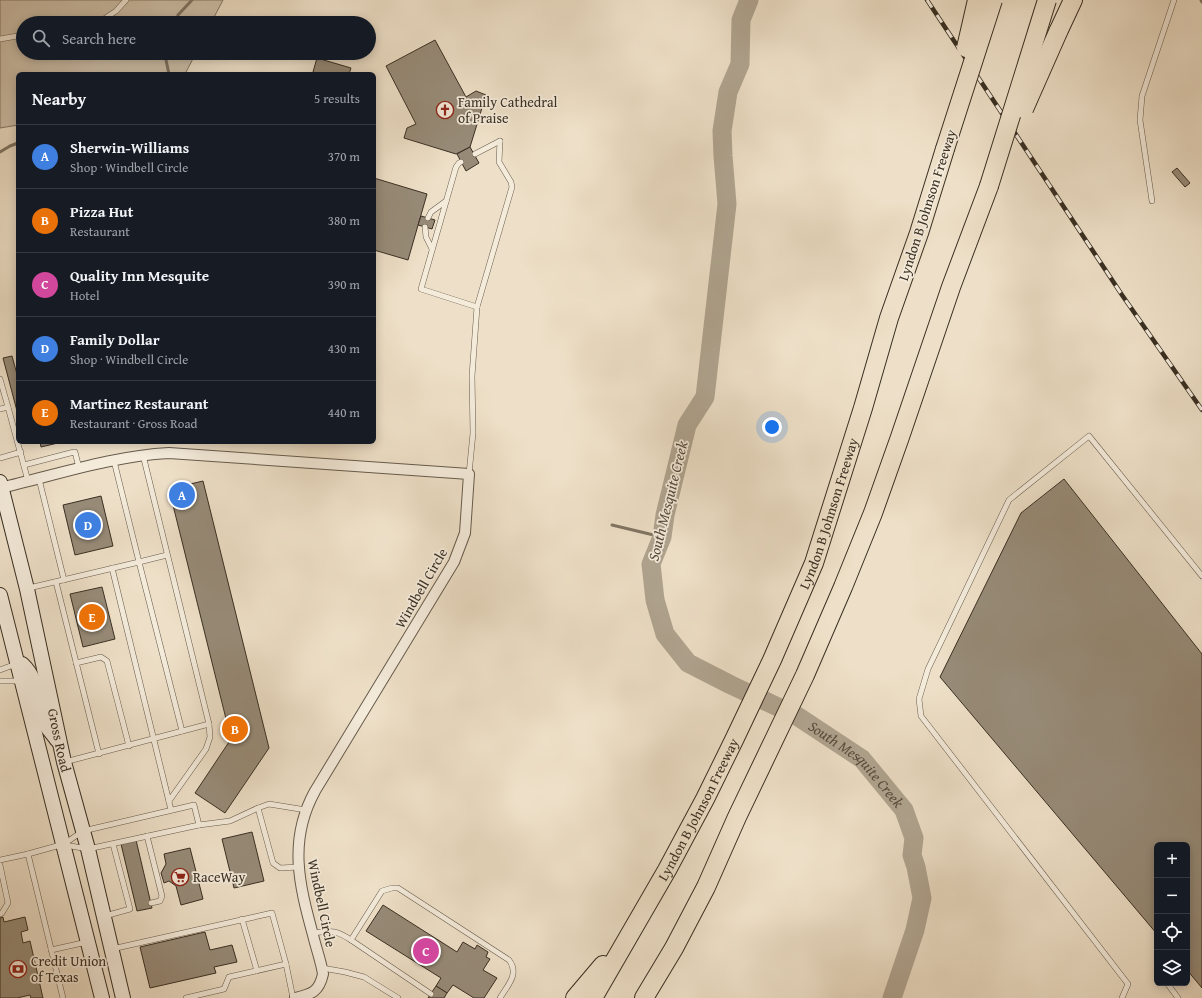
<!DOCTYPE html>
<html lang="en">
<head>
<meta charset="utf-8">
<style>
	:root { --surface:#171b24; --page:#242831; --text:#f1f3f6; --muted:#9ea1a6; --line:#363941; --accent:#ea580c }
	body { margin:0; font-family:"Gentium Book Plus",serif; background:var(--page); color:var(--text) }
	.controls { position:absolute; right:12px; bottom:12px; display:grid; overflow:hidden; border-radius:6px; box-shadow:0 2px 10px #0003 }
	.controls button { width:36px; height:36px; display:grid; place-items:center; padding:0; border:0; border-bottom:1px solid var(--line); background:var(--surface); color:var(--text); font:20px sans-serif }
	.you { position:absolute; left:772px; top:427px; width:14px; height:14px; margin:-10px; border:3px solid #fff; border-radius:50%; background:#1a73e8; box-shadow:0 0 0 6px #1a73e833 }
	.badge { display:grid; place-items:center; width:26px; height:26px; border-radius:50%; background:var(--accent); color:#fff; font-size:13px; font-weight:700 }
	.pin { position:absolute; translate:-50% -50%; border:2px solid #fff; box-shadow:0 1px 4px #0006 }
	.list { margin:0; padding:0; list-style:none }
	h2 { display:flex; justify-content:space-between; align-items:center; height:52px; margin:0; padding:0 16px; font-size:17px }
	h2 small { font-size:13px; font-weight:400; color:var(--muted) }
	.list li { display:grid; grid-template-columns:26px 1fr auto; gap:12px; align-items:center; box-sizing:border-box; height:64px; padding:0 16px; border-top:1px solid var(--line) }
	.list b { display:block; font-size:15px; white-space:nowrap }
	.list p { margin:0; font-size:13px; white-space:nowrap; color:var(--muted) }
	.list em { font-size:13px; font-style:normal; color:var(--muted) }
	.icon { flex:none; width:22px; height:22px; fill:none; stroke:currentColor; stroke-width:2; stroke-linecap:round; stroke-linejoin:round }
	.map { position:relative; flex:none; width:1202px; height:998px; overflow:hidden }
	.search { position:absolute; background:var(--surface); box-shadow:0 2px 10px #0003; left:16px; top:16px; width:360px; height:44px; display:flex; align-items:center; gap:10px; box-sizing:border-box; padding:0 14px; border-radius:22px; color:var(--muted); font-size:15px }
	.panel { position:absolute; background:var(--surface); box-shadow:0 2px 10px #0003; left:16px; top:72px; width:360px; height:372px; border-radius:6px }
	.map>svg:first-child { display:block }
</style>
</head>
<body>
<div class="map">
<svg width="1202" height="998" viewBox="0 0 1202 998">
	<rect width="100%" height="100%" fill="#eee0c8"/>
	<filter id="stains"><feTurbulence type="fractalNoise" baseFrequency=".005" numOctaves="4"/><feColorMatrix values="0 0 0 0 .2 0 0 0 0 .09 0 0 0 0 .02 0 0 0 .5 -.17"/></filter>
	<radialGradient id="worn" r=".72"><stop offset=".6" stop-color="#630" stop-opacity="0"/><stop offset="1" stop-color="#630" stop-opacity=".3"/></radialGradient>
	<path fill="#cfc2ac" stroke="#847867" d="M 0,0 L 223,0 L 211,23 L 23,23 L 23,53 L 196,53 L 185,74 L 18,74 L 18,125 L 0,128 Z"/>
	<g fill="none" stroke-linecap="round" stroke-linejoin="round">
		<g stroke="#807564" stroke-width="3">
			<path d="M 1201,0 L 1202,2"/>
			<path d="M 176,23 L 178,15 L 192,0"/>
			<path d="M 167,53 L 166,60 L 169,74"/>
			<path d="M 0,152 L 10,146 L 18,143"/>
			<path d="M 612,525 L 662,537"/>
		</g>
		<path stroke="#b0a490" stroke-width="19" id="s1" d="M 749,0 L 741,20 L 740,64 L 728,92 L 722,131 L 723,156 L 727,204 L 705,397 L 687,425 L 665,515 L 662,537 L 651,564 L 655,600 L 665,634 L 688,663 L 731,685 L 797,716 L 862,759 L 904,810 L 914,838 L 912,855 L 916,867 L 922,898 L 915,930 L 892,998"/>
	</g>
	<g fill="#978b78" stroke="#392f22">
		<path d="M 435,40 L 466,97 L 476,91 L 486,95 L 470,147 L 456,154 L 404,138 L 407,128 L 416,124 L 386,66 Z"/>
		<path d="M 317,58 L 351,68 L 349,74 L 320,74 L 313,72 Z"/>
		<path d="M 470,147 L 479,163 L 466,171 L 457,154 Z"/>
		<path d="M 1177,168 L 1190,183 L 1185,187 L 1172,172 Z"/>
		<path d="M 374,178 L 427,194 L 408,260 L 374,250 Z"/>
		<path d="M 421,216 L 435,220 L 432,229 L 418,225 Z"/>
		<path d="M 12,356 L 18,378 L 18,411 L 17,411 L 3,358 Z"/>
		<path d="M 40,442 L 62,442 L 41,447 Z"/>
		<path d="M 1064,479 L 1202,654 L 1202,988 L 1187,970 L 1187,845 L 1157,845 L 1157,934 L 940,677 L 1021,513 Z"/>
		<path d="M 203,481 L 269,748 L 225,813 L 195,793 L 231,739 L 169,489 Z"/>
		<path d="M 101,496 L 113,546 L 75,555 L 63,505 Z"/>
		<path d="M 102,587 L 115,639 L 83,647 L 70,594 Z"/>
		<path d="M 252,832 L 264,881 L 234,888 L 222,839 Z"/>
		<path d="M 136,840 L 152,908 L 137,911 L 121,844 Z"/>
		<path d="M 190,848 L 203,899 L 181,905 L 176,886 L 169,881 L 164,883 L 161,873 L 166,864 L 164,854 Z"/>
		<path d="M 383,905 L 457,952 L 463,942 L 475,949 L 477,945 L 488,952 L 486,957 L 490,959 L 483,970 L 497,978 L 484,998 L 474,998 L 453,985 L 447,993 L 436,986 L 441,978 L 366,931 Z"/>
		<path d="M 3,917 L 4,922 L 25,917 L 28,930 L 21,932 L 23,943 L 30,941 L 43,998 L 31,998 L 30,995 L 17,998 L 0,998 L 0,918 Z"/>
		<path d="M 205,932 L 210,950 L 232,945 L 237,962 L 214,967 L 216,973 L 150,988 L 140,947 Z"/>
		<path d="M 436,986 L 447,993 L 444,998 L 428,998 Z"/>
	</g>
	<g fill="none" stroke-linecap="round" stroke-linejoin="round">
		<defs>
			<g id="lane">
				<path d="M 98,23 L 116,11 L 126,0"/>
				<path d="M 0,39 L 23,35"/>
				<path d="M 475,154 L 500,141"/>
				<path d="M 461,162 L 459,163 L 456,167 L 421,289 L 477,307"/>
				<path d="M 1152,201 L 1140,120 L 1142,96 L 1174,0"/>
				<path d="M 428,218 L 431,212 L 446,201"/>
				<path d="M 425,227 L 426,237 L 432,249"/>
				<path d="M 0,379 L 8,407 L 0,409"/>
				<path d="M 8,407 L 28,481"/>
				<path d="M 0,458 L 21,452"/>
				<path d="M 24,465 L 74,452 L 75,452 L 79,468"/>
				<path d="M 469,474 L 473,433 L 472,376 L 477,307 L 512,187 L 511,182 L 499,162 L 500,141"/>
				<path d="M 39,479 L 64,580"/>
				<path d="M 167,555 L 139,562 L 182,731"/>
				<path d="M 112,568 L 171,810"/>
				<path d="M 56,582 L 99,754"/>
				<path d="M 29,588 L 139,562 L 114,461"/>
				<path d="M 76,663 L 101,657 L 107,661 L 129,746"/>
				<path d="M 0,670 L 16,664"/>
				<path d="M 0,681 L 21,681"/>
				<path d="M 65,762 L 209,724 L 143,455"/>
				<path d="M 169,801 L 206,749 L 210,737 L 209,724"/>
				<path d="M 199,825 L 230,821 L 258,808"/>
				<path d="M 147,836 L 162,896 L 160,901 L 151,903"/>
				<path d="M 0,860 L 28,854"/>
				<path d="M 0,865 L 8,903 L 2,913 L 0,914"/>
				<path d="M 299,867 L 280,868 L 273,863 L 258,808 L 269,804 L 306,810"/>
				<path d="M 105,916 L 130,909 L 113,844"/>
				<path d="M 242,919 L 257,971"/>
				<path d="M 312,933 C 332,931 334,929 351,940 L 382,891 L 392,888 L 398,888 L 509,960 C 520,974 507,986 500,998"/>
				<path d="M 351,940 L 431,994"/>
				<path d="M 112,949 L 272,913 L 286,964 L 229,977 L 224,989 L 186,998"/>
				<path d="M 51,950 L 87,942"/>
				<path d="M 286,964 L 293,998"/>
				<path d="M 322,968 L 345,972 L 364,977 L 398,998"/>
				<path d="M 1167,983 L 1178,998"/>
				<path d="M 63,998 L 28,854 L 64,844 L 83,831 L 194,805 L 199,825 L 88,849 L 65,845"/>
				<path d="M 1122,998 L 1128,984 L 921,716 L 919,699 L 928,669 L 1009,500 L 1089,436 L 1202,576"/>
			</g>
			<path id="street" d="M 0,488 C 56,475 112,456 169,453 L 469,474 L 465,533 L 454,562 L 315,791 C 288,840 299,884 313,935 C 316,948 321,961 323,974 C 319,992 312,994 295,998"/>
			<g id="secondary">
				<path id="s2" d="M 0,482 L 27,589 L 64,762 L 88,849 L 123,998"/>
				<path d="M 0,595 L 102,998"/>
				<path d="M 17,664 L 22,664 C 38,678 37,700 43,719 C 45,726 52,733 57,740"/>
			</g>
			<g id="highway">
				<path d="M 1058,32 L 1073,0"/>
				<path d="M 575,998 L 603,965"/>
				<path id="s3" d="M 593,998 L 667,870 L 705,799 L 734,740 L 772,660 L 814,563 L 863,408 L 889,318 L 919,233 L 945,149"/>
				<path d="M 644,998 L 674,948 L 706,887 L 737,817 L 805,675 L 843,587 L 873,513 L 900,437 L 951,287 L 989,186"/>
			</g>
		</defs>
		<use href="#lane" stroke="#665b4c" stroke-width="6"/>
		<use href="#street" stroke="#665b4c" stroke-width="12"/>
		<use href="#secondary" stroke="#392f22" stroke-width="16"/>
		<use href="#highway" stroke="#392f22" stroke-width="20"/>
		<use href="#lane" stroke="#f4ebdb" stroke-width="5"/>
		<use href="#street" stroke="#f4ebdb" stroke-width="10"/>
		<use href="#secondary" stroke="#f4ebdb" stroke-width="14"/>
		<use href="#highway" stroke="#eee0c8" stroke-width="18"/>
		<defs>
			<path id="rail" d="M 927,0 L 1122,295 L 1202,410"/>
		</defs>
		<use href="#rail" stroke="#392f22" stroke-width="4.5"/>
		<use href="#rail" stroke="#f4ebdb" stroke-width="3" stroke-dasharray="9" stroke-linecap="butt"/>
		<defs>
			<g id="highway-bridge">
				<path d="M 966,48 L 977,0"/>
				<path d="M 1024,109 L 1058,32"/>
				<path d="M 945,149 L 993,0"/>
				<path d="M 989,186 L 1047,0"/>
			</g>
		</defs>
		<use href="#highway-bridge" stroke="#392f22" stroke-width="20" stroke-linecap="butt"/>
		<use href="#highway-bridge" stroke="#eee0c8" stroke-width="18"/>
	</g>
	<defs>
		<symbol id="church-ring" viewBox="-11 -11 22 22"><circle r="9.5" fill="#f4ebdb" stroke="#8f2418" stroke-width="1.5"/><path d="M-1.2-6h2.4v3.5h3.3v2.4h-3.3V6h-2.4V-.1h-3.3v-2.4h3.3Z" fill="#8f2418"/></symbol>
		<symbol id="supermarket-ring" viewBox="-11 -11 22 22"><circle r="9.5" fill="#f4ebdb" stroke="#8f2418" stroke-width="1.5"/><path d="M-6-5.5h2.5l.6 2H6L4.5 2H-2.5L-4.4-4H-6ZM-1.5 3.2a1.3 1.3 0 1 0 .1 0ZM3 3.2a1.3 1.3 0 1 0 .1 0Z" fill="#8f2418"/></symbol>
		<symbol id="bank-ring" viewBox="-11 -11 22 22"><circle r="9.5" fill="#f4ebdb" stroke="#8f2418" stroke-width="1.5"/><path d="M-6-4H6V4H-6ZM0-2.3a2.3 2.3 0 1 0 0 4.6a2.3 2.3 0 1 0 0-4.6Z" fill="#8f2418"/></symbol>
	</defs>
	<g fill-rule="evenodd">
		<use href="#church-ring" x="435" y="100" width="20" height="20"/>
		<use href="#supermarket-ring" x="170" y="867" width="20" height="20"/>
		<use href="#bank-ring" x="8" y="959" width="20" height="20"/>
	</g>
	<g text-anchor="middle" stroke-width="3.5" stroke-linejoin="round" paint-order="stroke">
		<g font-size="14" fill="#392f22" stroke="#f4ebdb" text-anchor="start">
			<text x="458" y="107">Family Cathedral<tspan x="458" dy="16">of Praise</tspan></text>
			<text x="193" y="882">RaceWay</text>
			<text x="31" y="966">Credit Union<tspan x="31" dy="16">of Texas</tspan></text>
		</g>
		<g font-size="14" fill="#392f22" stroke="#f4ebdb">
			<text transform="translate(927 205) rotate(-72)" y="5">Lyndon B Johnson Freeway</text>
			<text dy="5" stroke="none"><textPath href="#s3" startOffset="540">Lyndon B Johnson Freeway</textPath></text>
			<text transform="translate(421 588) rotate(-60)" y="5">Windbell Circle</text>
			<text dy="5" stroke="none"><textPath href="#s2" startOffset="265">Gross Road</textPath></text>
			<text dy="5" stroke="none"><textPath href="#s3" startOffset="216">Lyndon B Johnson Freeway</textPath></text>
			<text transform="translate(322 903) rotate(78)" y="5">Windbell Circle</text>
		</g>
		<g font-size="15" font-style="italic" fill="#574c3e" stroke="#f4ebdb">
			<text transform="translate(668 501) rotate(-76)" y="5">South Mesquite Creek</text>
			<text dy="5" stroke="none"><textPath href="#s1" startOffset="887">South Mesquite Creek</textPath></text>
		</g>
	</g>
	<rect width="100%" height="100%" filter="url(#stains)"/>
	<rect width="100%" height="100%" fill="url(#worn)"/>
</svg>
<div class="controls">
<button>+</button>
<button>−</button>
<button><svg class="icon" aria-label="locate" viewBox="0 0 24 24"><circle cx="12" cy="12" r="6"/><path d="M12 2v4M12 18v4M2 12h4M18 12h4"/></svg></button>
<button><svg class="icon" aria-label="layers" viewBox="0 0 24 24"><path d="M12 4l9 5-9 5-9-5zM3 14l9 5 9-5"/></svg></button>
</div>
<div class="you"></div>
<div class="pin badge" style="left:182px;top:495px;background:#3f7fe0">A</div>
<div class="pin badge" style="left:235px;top:729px;background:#e8710a">B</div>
<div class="pin badge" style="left:426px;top:951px;background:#d1479c">C</div>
<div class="pin badge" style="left:88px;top:525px;background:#3f7fe0">D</div>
<div class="pin badge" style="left:92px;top:617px;background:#e8710a">E</div>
<div class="search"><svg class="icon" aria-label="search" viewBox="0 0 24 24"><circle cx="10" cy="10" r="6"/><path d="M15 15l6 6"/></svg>Search here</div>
<section class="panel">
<h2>Nearby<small>5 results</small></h2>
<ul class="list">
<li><span class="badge" style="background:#3f7fe0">A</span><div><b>Sherwin-Williams</b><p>Shop · Windbell Circle</p></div><em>370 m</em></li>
<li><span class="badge" style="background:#e8710a">B</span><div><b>Pizza Hut</b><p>Restaurant</p></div><em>380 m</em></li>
<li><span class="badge" style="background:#d1479c">C</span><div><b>Quality Inn Mesquite</b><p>Hotel</p></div><em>390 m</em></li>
<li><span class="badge" style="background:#3f7fe0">D</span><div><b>Family Dollar</b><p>Shop · Windbell Circle</p></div><em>430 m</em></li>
<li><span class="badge" style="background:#e8710a">E</span><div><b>Martinez Restaurant</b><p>Restaurant · Gross Road</p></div><em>440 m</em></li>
</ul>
</section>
</div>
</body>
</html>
